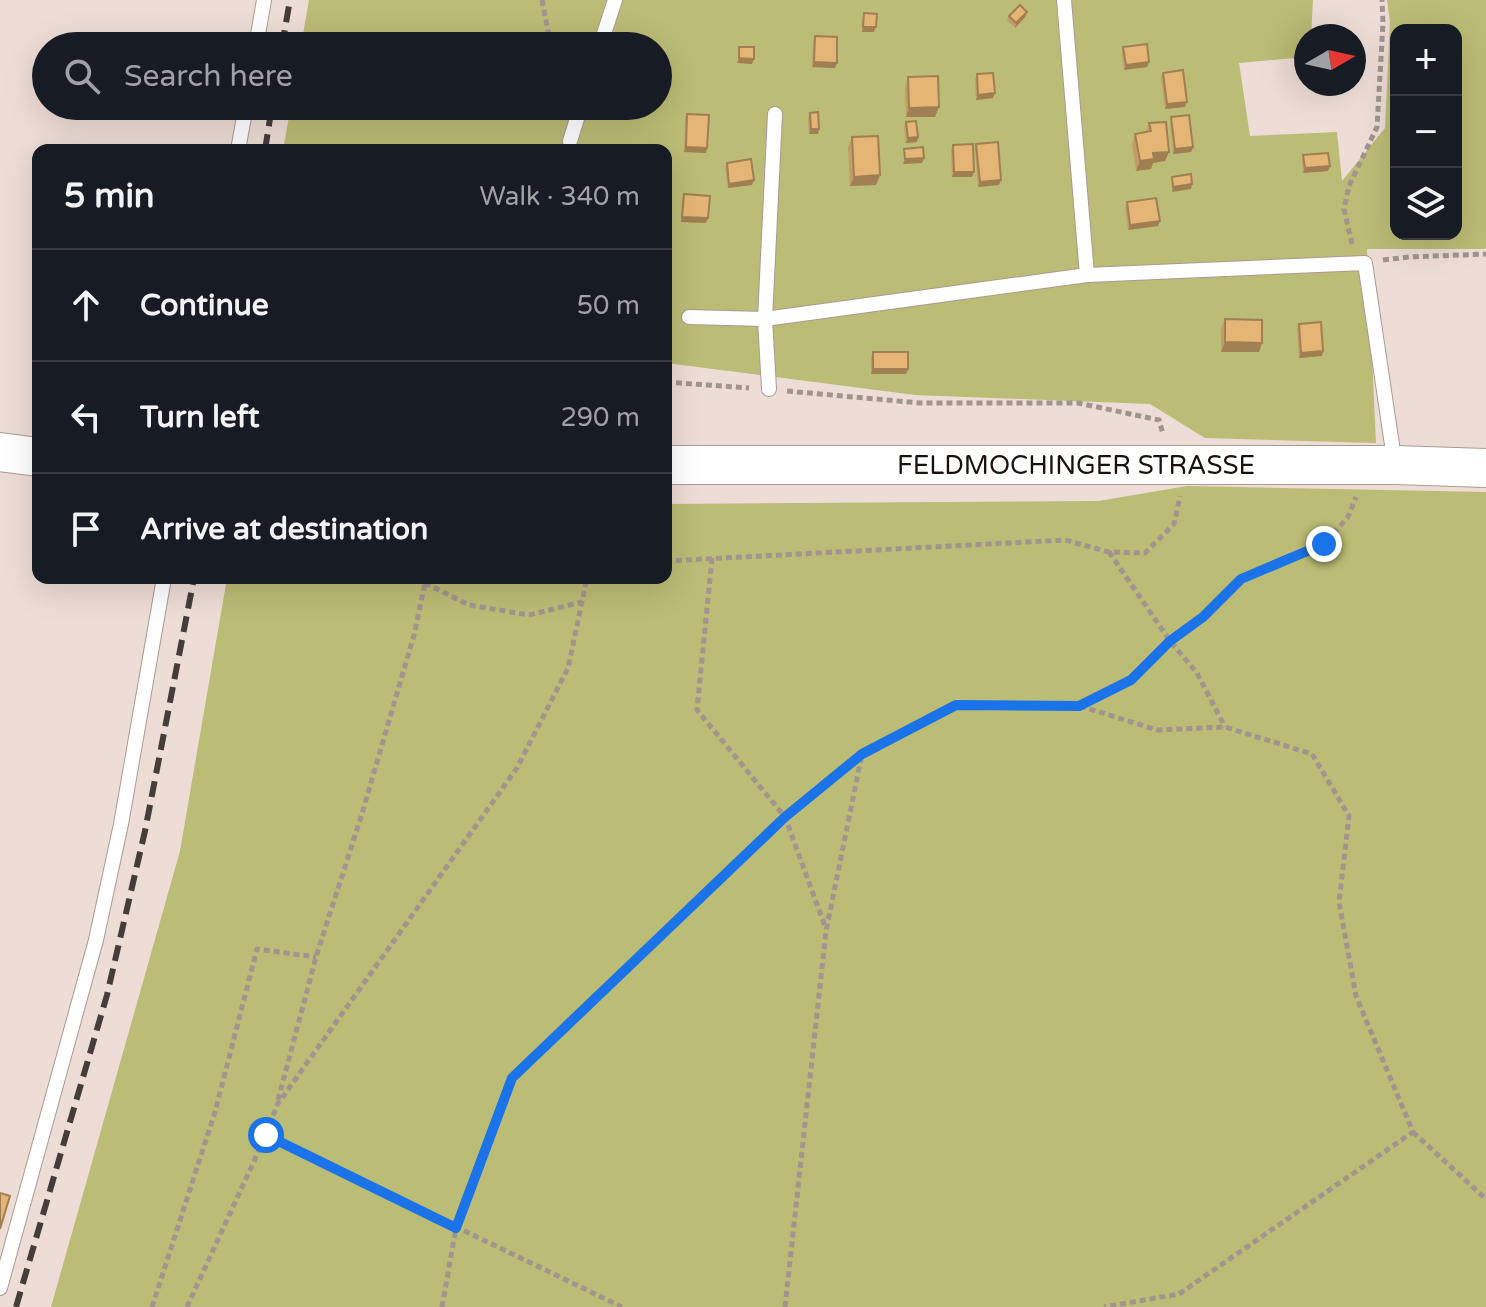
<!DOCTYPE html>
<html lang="en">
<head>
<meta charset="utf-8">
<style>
	:root { --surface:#171b24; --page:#20242c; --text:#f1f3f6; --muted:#9ea1a6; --line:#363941 }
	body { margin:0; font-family:"Varela Round",sans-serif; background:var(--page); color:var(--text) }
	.controls { position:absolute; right:24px; top:24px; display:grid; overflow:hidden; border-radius:16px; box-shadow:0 8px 32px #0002 }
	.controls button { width:72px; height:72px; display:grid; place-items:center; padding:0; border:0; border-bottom:2px solid var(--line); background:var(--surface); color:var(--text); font:40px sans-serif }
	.compass { position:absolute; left:1294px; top:24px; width:72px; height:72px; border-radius:50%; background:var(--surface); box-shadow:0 8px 32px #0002; rotate:81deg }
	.stop { position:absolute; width:24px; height:24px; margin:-18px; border:6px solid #1a73e8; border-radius:50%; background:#fff }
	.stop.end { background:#1a73e8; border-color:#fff; box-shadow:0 2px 8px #0008 }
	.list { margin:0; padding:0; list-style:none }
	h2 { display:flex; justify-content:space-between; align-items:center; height:104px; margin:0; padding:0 32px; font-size:34px }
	h2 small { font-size:26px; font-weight:400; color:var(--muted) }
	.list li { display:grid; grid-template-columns:52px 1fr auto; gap:24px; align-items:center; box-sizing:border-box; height:112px; padding:0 32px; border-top:2px solid var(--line) }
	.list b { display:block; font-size:30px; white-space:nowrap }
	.list em { font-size:26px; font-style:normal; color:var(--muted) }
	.icon { flex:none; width:44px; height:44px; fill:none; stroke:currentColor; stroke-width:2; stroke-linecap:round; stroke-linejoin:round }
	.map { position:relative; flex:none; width:1486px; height:1307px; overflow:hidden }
	.search { position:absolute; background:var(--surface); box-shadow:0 8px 32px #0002; left:32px; top:32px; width:640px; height:88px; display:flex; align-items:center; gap:20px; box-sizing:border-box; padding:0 28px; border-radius:44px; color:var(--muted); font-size:30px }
	.panel { position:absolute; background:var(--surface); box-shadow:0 8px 32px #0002; left:32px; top:144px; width:640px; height:440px; border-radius:16px }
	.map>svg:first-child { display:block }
</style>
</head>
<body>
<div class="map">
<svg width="1486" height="1307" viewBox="0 0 1486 1307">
	<rect width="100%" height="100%" fill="#eedcd6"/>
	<g fill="#bbbc75" fill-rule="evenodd">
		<path d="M 309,0 L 1313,0 L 1311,36 L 1306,36 L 1306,57 L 1239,63 L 1250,136 L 1337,132 L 1342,181 L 1385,128 L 1390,22 L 1387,0 L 1486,0 L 1486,249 L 1367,249 L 1376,443 L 1205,438 L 1150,404 L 915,395 L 666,363 L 666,150 L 283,150 L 291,106 L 658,106 L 658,46 L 301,46 ZM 1396,30 L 1456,30 L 1456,234 L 1396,234 Z"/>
		<path d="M 1187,486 L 1486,492 L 1486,1307 L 51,1307 L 180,851 L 227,578 L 666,578 L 666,504 L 1099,501 Z"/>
	</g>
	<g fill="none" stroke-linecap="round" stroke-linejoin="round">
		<defs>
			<g id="lane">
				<path d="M 1064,0 L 1087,275 L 1365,263 L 1395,465"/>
				<path d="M 256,46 L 264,0"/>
				<path d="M 600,46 L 615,0"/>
				<path d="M 570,141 L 581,106"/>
				<path d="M 238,150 L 246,106"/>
				<path d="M 689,317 L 765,319 L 1087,275"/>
				<path d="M 769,389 L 765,319 L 775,114"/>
				<path d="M 0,1288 L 96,940 L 121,824 L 164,578"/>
			</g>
			<g id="secondary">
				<path d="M 0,452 L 38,457"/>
				<path id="s1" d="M 666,465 L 1395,465 L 1486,468"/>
			</g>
		</defs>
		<use href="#lane" stroke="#ab9a94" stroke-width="16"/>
		<use href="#secondary" stroke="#ab9a94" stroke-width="40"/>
		<g stroke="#a1948f" stroke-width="5" stroke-dasharray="6 4" stroke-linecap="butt">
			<path d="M 542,0 L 551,46"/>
			<path d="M 1352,244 L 1344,209 L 1349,186 L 1377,127 L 1383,23 L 1382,0"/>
			<path d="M 1383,260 L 1409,257 L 1486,254"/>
			<path d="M 666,382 L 749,388"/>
			<path d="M 787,391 L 920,403 L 1078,403 L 1159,420 L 1163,434"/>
			<path d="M 1109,552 L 1170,641 L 1197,673 L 1225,727"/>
			<path d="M 712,558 L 697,710 L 785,817 L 826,929"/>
			<path d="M 666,561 L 1065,540 L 1109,552 L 1145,553 L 1174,524 L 1180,496"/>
			<path d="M 425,583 L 469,605 L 529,615 L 582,602"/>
			<path d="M 1080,706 L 1157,730 L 1225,727 L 1312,754 L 1349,816 L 1339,902 L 1356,996 L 1413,1132 L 1179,1294 L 1104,1307"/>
			<path d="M 278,1100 L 316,957 L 361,817 L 414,635 L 426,578"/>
			<path d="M 1413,1132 L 1486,1199"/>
			<path d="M 266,1135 L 622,1307"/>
			<path d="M 152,1307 L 215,1112 L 257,949 L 316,957"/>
			<path d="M 187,1307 L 266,1135 L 277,1105 L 517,768 L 568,668 L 587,578"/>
			<path d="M 442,1307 L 456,1228 L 512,1078 L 785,817 L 861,755"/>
			<path d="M 785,1307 L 826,931 L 862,754 L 956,705 L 1079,706 L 1131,680 L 1170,641 L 1203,617 L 1241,579 L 1324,544 L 1348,517 L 1356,497"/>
		</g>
		<use href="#lane" stroke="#fff" stroke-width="14"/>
		<use href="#secondary" stroke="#fff" stroke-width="38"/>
		<g stroke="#453d3a" stroke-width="6" stroke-dasharray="16 8" stroke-linecap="butt">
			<path d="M 282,46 L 290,0"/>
			<path d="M 265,150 L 272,106"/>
			<path d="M 16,1307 L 107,995 L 145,831 L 194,578"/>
		</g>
	</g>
	<g fill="#c49c65">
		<path d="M 1027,12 L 1025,17 L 1015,28 L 1007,20 L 1009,16 Z"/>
		<path d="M 815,36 L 835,68 L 812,67 L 813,41 Z"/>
		<path d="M 1123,47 L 1149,62 L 1147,67 L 1124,70 L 1122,52 Z"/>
		<path d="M 1163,73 L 1185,107 L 1165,109 L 1161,78 Z"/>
		<path d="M 977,74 L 993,98 L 976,100 L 975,79 Z"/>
		<path d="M 908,77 L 935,117 L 906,117 L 905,87 Z"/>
		<path d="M 810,113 L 819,129 L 818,134 L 809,134 L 808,118 Z"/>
		<path d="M 687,114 L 707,148 L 706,153 L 684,152 L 685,119 Z"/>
		<path d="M 1171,117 L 1193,147 L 1191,152 L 1173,154 L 1170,122 Z"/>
		<path d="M 906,122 L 918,137 L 917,142 L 906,143 L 904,127 Z"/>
		<path d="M 1149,123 L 1165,161 L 1153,163 L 1151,169 L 1136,171 L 1132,144 L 1135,134 L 1146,132 Z"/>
		<path d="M 852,137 L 880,175 L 876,185 L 850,186 L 848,147 Z"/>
		<path d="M 976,144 L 999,185 L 978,187 L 975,149 Z"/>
		<path d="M 953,145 L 972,177 L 952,177 L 951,150 Z"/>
		<path d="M 1303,155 L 1328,171 L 1303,173 L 1302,160 Z"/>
		<path d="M 727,163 L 754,180 L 752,185 L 728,188 L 725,168 Z"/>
		<path d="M 684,194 L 708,218 L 706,223 L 681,222 L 682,199 Z"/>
		<path d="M 1127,202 L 1160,221 L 1158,226 L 1128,230 L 1125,207 Z"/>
		<path d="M 1225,319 L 1262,343 L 1259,352 L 1221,352 L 1221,329 Z"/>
		<path d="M 1299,324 L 1323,351 L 1322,356 L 1299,358 L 1297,329 Z"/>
		<path d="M 873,352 L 908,369 L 906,374 L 871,374 L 871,357 Z"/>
	</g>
	<g fill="#a07f52">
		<path d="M 1027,12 L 1025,17 L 1015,28 L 1016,23 Z"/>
		<path d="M 863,27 L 876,27 L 874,32 L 862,32 Z"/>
		<path d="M 739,58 L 754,59 L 752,64 L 737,63 Z"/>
		<path d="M 814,62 L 837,63 L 835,68 L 812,67 Z"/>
		<path d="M 1149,62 L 1147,67 L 1124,70 L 1126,65 Z"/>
		<path d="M 995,93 L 993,98 L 976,100 L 978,95 Z"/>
		<path d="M 1187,102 L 1185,107 L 1165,109 L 1167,104 Z"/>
		<path d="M 939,107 L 935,117 L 906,117 L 909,108 Z"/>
		<path d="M 811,129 L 819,129 L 818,134 L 809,134 Z"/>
		<path d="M 918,137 L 917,142 L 906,143 L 908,138 Z"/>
		<path d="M 686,147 L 707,148 L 706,153 L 684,152 Z"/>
		<path d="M 1193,147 L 1191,152 L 1173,154 L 1175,149 Z"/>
		<path d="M 1169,152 L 1165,161 L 1153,163 L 1151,169 L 1136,171 L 1140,161 L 1153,153 Z"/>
		<path d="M 924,158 L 922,163 L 903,164 L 905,159 Z"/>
		<path d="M 1330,166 L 1328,171 L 1303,173 L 1305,168 Z"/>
		<path d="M 954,172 L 974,172 L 972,177 L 952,177 Z"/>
		<path d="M 880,175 L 876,185 L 850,186 L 854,177 Z"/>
		<path d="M 754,180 L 752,185 L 728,188 L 729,184 Z"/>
		<path d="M 1001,180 L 999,185 L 978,187 L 980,182 Z"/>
		<path d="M 1192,184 L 1191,189 L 1172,192 L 1173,187 Z"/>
		<path d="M 682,217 L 708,218 L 706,223 L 681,222 Z"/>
		<path d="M 1160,221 L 1158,226 L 1128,230 L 1130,225 Z"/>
		<path d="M 1225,342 L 1262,343 L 1259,352 L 1221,352 Z"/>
		<path d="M 1323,351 L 1322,356 L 1299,358 L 1301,353 Z"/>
		<path d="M 873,369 L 908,369 L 906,374 L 871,374 Z"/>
	</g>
	<g fill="#e4b575" stroke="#a07f52" stroke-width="2">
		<path d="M 1020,5 L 1027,12 L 1016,23 L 1009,16 Z"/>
		<path d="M 864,13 L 877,14 L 876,27 L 863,27 Z"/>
		<path d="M 815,36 L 837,37 L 837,63 L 814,62 Z"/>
		<path d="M 1147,44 L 1149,62 L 1126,65 L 1123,47 Z"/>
		<path d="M 739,47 L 754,47 L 754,59 L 739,58 Z"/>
		<path d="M 1183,70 L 1187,102 L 1167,104 L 1163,73 Z"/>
		<path d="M 993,73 L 995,93 L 978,95 L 977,74 Z"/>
		<path d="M 938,76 L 939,107 L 909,108 L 908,77 Z"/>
		<path d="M 818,112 L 819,129 L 811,129 L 810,113 Z"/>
		<path d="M 687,114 L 709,115 L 707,148 L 686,147 Z"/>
		<path d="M 1189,115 L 1193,147 L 1175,149 L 1171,117 Z"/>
		<path d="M 916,121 L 918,137 L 908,138 L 906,122 Z"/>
		<path d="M 1166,122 L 1169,152 L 1153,153 L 1154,159 L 1140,161 L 1135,134 L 1151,131 L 1149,123 Z"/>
		<path d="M 878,136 L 880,175 L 854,177 L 852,137 Z"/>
		<path d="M 998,142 L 1001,180 L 980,182 L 976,144 Z"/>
		<path d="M 973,144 L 974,172 L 954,172 L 953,145 Z"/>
		<path d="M 923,147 L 924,158 L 905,159 L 904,149 Z"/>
		<path d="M 1328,153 L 1330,166 L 1305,168 L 1303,155 Z"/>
		<path d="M 751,159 L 754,180 L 729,184 L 727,163 Z"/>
		<path d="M 1191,174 L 1192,184 L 1173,187 L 1172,177 Z"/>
		<path d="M 684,194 L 710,196 L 708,218 L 682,217 Z"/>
		<path d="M 1156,198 L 1160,221 L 1130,225 L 1127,202 Z"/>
		<path d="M 1225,319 L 1262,320 L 1262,343 L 1225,342 Z"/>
		<path d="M 1321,322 L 1323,351 L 1301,353 L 1299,324 Z"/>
		<rect x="873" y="352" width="35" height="17"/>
		<path d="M 0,1193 L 10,1196 L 0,1229 Z"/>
	</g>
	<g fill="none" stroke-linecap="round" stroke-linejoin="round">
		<path stroke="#1a73e8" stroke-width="10" d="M 266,1135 L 456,1228 L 512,1078 L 785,817 L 862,754 L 956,705 L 1079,706 L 1131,680 L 1170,641 L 1203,617 L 1241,579 L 1324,544"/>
	</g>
	<g text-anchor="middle" stroke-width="6" stroke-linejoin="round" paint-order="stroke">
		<g font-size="26" fill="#17110f" stroke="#fff">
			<text dy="9" stroke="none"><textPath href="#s1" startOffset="410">FELDMOCHINGER STRASSE</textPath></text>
		</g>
	</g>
</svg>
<div class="controls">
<button>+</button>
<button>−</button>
<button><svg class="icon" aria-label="layers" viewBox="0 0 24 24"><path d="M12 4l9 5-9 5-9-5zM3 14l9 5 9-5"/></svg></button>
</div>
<svg class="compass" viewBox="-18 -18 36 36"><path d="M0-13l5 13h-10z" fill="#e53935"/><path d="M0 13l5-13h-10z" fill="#9ea1a6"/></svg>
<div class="stop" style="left:266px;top:1135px"></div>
<div class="stop end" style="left:1324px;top:544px"></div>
<div class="search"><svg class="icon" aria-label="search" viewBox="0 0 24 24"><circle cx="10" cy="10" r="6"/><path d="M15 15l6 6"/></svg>Search here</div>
<section class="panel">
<h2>5 min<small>Walk · 340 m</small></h2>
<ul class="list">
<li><svg class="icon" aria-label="ahead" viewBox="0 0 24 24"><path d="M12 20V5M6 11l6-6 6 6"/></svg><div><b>Continue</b></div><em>50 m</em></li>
<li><svg class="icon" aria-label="left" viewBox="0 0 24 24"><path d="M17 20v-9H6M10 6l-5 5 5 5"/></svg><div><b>Turn left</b></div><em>290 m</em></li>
<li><svg class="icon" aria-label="arrive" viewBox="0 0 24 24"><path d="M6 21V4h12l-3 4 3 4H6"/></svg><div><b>Arrive at destination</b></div></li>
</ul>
</section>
</div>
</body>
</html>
